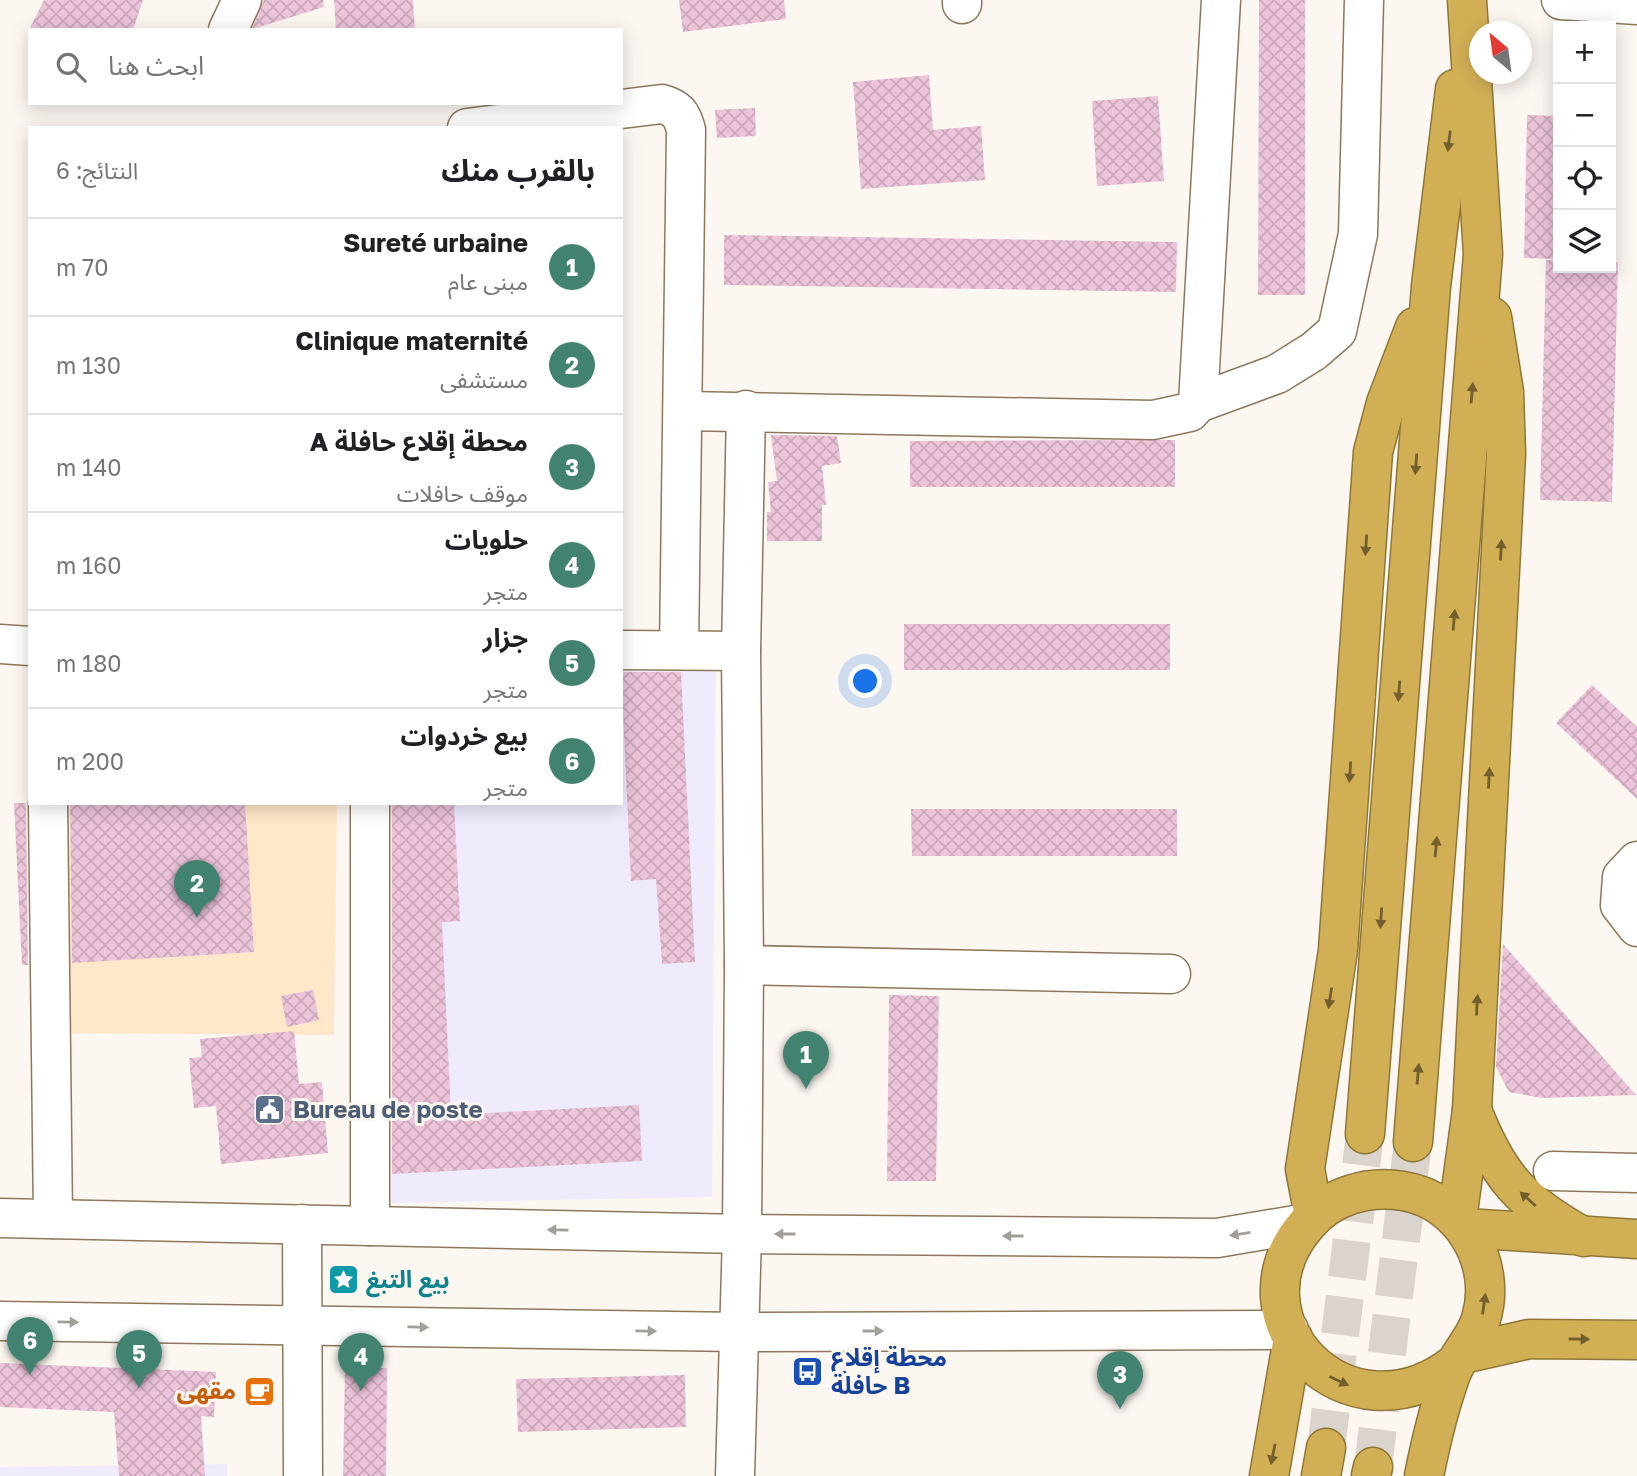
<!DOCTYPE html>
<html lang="ar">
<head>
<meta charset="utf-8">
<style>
	:root { --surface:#fff; --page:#f2f2f2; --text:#202124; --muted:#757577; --line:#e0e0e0; --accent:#428271 }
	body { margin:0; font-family:"Golos Text","Noto Sans Arabic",sans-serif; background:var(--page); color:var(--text); direction:rtl }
	.controls { position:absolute; right:21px; top:21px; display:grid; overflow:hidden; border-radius:0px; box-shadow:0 4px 18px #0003 }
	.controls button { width:63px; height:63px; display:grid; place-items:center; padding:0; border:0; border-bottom:2px solid var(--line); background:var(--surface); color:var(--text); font:35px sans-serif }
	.compass { position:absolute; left:1469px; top:21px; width:63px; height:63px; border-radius:50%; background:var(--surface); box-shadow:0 4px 18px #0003; rotate:331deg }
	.you { position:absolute; left:866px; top:682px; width:24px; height:24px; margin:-18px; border:5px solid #fff; border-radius:50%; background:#1a73e8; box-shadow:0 0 0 10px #1a73e833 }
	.badge { display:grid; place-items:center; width:46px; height:46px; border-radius:50%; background:var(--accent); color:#fff; font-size:23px; font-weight:700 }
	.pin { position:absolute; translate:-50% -58px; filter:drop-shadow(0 2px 4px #0008) }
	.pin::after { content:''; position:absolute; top:37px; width:24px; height:21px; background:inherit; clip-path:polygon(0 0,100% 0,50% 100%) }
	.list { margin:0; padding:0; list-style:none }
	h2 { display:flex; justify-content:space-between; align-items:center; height:91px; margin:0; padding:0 28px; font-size:30px }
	h2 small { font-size:23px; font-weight:400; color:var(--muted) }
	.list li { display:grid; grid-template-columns:46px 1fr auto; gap:21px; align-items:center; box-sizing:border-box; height:98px; padding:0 28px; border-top:2px solid var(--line) }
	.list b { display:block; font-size:26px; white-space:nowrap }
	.list p { margin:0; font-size:23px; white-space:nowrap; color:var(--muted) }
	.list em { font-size:23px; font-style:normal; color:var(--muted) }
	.icon { flex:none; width:38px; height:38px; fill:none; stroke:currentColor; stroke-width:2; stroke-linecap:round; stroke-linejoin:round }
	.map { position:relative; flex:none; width:1637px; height:1476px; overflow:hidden; direction:ltr }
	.search { position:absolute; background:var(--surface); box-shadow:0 4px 18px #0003; left:28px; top:28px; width:595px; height:77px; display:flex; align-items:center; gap:18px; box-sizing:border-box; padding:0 24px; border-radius:0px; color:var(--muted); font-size:26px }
	.panel { position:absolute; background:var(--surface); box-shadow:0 4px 18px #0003; left:28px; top:126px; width:595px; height:679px; border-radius:0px; direction:rtl }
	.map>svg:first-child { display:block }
</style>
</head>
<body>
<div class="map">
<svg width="1637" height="1476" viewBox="0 0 1637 1476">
	<defs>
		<pattern id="building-cross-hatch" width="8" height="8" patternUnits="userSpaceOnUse" patternTransform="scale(1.75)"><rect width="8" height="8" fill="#ecc4da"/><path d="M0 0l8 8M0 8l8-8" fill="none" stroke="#caa7b9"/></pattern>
	</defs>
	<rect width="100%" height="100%" fill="#fcf7f1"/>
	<path fill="#ffe7ca" d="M 58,803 L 337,803 L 334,1035 L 60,1033 Z"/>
	<g fill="#efebfd">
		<path d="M 716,669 L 712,1197 L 392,1203 L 391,803 L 621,803 L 621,671 Z"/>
		<path d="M 227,1464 L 227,1476 L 0,1476 L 0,1467 Z"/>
	</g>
	<g fill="url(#building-cross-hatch)">
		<path d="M 44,0 L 143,0 L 133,30 L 29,30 Z"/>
		<path d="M 264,0 L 323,0 L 324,7 L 252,29 Z"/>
		<path d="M 334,0 L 413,0 L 415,30 L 336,30 Z"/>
		<path d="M 679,0 L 784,0 L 786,19 L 683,32 Z"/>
		<path d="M 1259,0 L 1305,0 L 1305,295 L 1258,295 Z"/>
		<path d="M 929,75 L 933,130 L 981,126 L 985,180 L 861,189 L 853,82 Z"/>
		<path d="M 1158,96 L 1164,181 L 1097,186 L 1092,101 Z"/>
		<path d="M 755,108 L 756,136 L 717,138 L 715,110 Z"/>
		<path d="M 1527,115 L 1558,116 L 1558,259 L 1524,258 Z"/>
		<path d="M 724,235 L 1177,242 L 1176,292 L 724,285 Z"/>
		<path d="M 1546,260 L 1558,260 L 1558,268 L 1611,268 L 1611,262 L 1618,262 L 1612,502 L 1540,500 Z"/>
		<path d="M 771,435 L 837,436 L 841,463 L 822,466 L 826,505 L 822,505 L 822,541 L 767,541 L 767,512 L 771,512 L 768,482 L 777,481 Z"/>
		<path d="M 1175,440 L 1175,487 L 910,487 L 910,441 Z"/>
		<rect x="904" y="624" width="266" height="46"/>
		<path d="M 621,672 L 681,672 L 695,962 L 662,964 L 656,879 L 631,881 Z"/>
		<path d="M 1592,685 L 1637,727 L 1637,799 L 1556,723 Z"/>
		<path d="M 14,803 L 26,803 L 28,965 L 22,965 Z"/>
		<path d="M 70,803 L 245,803 L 254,952 L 72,963 Z"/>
		<path d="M 392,803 L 454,803 L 460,921 L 442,922 L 451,1115 L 639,1105 L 642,1161 L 392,1174 Z"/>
		<path d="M 911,809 L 1177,809 L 1177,856 L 912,856 Z"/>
		<path d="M 1503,944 L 1636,1095 L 1542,1098 L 1509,1092 L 1496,1067 Z"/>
		<path d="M 313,990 L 319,1020 L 287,1027 L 281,996 Z"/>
		<path d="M 889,995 L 939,996 L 936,1181 L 887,1181 Z"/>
		<path d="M 294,1031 L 299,1084 L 322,1082 L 328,1153 L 221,1164 L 216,1106 L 194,1108 L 189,1058 L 202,1057 L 200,1039 Z"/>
		<path d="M 0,1363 L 216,1372 L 214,1417 L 201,1416 L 205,1476 L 119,1476 L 114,1412 L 0,1407 Z"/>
		<path d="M 345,1368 L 387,1368 L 386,1476 L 343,1476 Z"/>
		<path d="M 685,1375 L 686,1427 L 518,1432 L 516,1379 Z"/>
	</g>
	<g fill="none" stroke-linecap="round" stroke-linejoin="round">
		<g stroke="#dad4cd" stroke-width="38" stroke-dasharray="38 19" stroke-linecap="butt">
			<path d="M 1326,1448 L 1365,1134"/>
			<path d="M 1373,1467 L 1413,1142"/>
		</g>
		<defs>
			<g id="minor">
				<path d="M 1561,0 L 1637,5"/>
				<path d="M 962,4 L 962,0"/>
				<path d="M 228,30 L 242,0"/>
				<path d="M 467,128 L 662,104 C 677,108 682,114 686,130 L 679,650"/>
				<path d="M 1198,403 L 1221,0"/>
				<path d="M 684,411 L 1153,420 L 1190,412 L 1198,403 L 1277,374 L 1314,351 L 1337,331 L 1358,234 L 1364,0"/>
				<path d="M 0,644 L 30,646"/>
				<path d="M 621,650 L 741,651"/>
				<path d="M 48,803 L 53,1219"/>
				<path d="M 370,803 L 370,1226"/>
				<path d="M 1637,861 L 1622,877 L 1620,905 L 1637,927"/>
				<path d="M 744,965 L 1171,974"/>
				<path d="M 1553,1171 L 1637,1173"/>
				<path d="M 0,1218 L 742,1234 L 1217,1238 L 1307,1223"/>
				<path d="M 302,1224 L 303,1476"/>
				<path d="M 0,1321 L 738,1332 L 1289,1330"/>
				<path d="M 735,1476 L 742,1234 L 744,965 L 741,651 L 746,410"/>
			</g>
			<g id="highway">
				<path d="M 1472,1110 C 1498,1177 1522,1203 1584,1237"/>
				<path d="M 1365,1134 L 1431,286 L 1455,89"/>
				<path d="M 1413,1142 L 1483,254 L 1467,0"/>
				<path d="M 1314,1216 L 1305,1169 L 1338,950 L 1373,452 L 1386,403 L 1415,327"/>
				<path d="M 1457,1219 L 1472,1110 L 1506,454 L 1504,392 L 1492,317"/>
				<path d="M 1465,1228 L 1637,1239"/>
				<path d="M 1463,1354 L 1529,1339 L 1637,1340"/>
				<path d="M 1269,1476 L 1293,1338"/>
				<path d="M 1321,1476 L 1326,1448"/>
				<path d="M 1371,1476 L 1373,1467"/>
				<path d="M 1424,1476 C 1431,1441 1439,1407 1451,1374 C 1458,1354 1475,1340 1481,1319 C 1498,1263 1461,1200 1403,1191 C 1368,1185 1330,1196 1307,1224 C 1224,1319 1348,1447 1455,1364"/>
			</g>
		</defs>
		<use href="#minor" stroke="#8e785d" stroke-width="41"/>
		<use href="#highway" stroke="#907739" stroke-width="41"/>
		<use href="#minor" stroke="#fff" stroke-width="38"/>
		<use href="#highway" stroke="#d1af55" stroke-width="38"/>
	</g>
	<defs><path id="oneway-solid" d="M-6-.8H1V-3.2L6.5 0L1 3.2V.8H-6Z" transform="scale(1.75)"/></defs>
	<g fill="#745e2c">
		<use href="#oneway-solid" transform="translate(1449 141) rotate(97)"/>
		<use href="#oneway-solid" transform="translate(1472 393) rotate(-85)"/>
		<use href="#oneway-solid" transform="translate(1416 464) rotate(94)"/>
		<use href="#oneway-solid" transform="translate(1366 545) rotate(94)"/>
		<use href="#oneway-solid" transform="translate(1501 550) rotate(-87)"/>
		<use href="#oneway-solid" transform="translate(1454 620) rotate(-85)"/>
		<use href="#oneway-solid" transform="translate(1399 691) rotate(94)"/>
		<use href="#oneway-solid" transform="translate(1350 772) rotate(94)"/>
		<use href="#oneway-solid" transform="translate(1489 778) rotate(-87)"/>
		<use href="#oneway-solid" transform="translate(1436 847) rotate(-85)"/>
		<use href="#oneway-solid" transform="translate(1381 918) rotate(94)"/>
		<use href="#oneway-solid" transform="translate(1330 998) rotate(99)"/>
		<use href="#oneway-solid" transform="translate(1477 1005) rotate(-87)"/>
		<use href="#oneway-solid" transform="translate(1418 1074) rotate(-85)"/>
		<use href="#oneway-solid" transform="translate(1528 1199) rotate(-138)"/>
		<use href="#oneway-solid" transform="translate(1484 1304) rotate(-82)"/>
		<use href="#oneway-solid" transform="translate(1579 1339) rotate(1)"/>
		<use href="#oneway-solid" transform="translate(1339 1381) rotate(25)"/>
		<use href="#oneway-solid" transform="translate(1273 1454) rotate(102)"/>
	</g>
	<g fill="#a29f9b">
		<use href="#oneway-solid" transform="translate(558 1230) rotate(-179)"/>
		<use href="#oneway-solid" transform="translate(785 1234) rotate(-180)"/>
		<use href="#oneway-solid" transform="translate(1240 1234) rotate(171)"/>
		<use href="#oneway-solid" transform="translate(1013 1236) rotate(-180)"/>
		<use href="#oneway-solid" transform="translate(68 1322) rotate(1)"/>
		<use href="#oneway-solid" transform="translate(418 1327) rotate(1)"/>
		<use href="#oneway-solid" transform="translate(646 1331) rotate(1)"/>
		<use href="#oneway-solid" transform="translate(873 1331)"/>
	</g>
	<defs>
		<symbol id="civic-square" viewBox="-11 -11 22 22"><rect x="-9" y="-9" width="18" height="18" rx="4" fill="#5c6f8a" stroke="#fcf7f1"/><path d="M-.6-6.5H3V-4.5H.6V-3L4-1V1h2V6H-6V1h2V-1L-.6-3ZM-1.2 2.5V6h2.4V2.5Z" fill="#fff"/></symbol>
		<symbol id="sight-square" viewBox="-11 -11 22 22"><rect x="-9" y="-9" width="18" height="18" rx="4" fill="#0f9aa8" stroke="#fcf7f1"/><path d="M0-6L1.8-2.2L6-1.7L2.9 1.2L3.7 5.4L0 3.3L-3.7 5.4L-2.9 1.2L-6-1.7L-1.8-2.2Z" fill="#fff"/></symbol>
		<symbol id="bus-square" viewBox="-11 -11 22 22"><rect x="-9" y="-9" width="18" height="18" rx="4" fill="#1a4fb4" stroke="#fcf7f1"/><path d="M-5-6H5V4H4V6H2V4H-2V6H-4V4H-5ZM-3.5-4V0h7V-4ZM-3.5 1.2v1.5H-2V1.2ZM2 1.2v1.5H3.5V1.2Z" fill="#fff"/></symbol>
		<symbol id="cafe-square" viewBox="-11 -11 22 22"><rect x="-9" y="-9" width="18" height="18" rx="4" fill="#e8710a" stroke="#fcf7f1"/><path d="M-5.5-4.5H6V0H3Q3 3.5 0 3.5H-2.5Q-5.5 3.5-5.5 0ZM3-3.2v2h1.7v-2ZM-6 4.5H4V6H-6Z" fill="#fff"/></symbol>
	</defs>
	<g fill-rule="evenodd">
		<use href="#civic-square" x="252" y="1092" width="35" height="35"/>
		<use href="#sight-square" x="326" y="1262" width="35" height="35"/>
		<use href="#bus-square" x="790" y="1354" width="35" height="35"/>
		<use href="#cafe-square" x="242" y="1374" width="35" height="35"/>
	</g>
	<g text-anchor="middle" stroke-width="6" stroke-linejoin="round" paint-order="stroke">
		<g font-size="24" font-weight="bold" fill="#4e5e75" stroke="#fcf7f1" text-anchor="start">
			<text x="293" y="1118">Bureau de poste</text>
		</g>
		<g font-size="24" font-weight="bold" fill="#0d838f" stroke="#fcf7f1" text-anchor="start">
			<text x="366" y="1288">بيع التبغ</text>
		</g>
		<g font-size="24" font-weight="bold" fill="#164399" stroke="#fcf7f1" text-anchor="start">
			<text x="831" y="1366">محطة إقلاع<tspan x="831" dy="28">حافلة B</tspan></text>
		</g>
		<g font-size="24" font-weight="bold" fill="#c56008" stroke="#fcf7f1" text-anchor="end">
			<text x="236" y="1399">مقهى</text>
		</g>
	</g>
</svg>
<div class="controls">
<button>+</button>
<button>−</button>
<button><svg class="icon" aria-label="locate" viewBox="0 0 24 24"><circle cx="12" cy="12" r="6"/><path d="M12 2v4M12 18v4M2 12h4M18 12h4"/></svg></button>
<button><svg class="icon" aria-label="layers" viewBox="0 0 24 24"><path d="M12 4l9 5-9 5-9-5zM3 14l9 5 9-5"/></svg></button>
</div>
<svg class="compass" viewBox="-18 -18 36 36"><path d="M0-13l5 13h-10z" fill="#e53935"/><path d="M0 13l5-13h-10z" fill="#757577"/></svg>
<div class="you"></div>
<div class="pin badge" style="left:806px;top:1089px">1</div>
<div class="pin badge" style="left:197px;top:918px">2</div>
<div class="pin badge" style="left:1120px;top:1409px">3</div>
<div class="pin badge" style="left:361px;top:1391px">4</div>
<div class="pin badge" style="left:139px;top:1388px">5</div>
<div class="pin badge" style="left:30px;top:1375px">6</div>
<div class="search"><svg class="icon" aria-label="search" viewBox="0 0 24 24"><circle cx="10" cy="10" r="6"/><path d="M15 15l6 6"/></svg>ابحث هنا</div>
<section class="panel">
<h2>بالقرب منك<small>النتائج: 6</small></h2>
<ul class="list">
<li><span class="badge">1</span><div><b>Sureté urbaine</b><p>مبنى عام</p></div><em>70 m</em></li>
<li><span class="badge">2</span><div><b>Clinique maternité</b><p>مستشفى</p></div><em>130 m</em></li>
<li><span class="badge">3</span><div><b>محطة إقلاع حافلة A</b><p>موقف حافلات</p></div><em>140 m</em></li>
<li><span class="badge">4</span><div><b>حلويات</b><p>متجر</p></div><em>160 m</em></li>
<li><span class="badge">5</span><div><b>جزار</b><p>متجر</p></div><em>180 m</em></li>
<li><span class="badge">6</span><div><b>بيع خردوات</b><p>متجر</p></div><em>200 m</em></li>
</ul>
</section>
</div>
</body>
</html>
